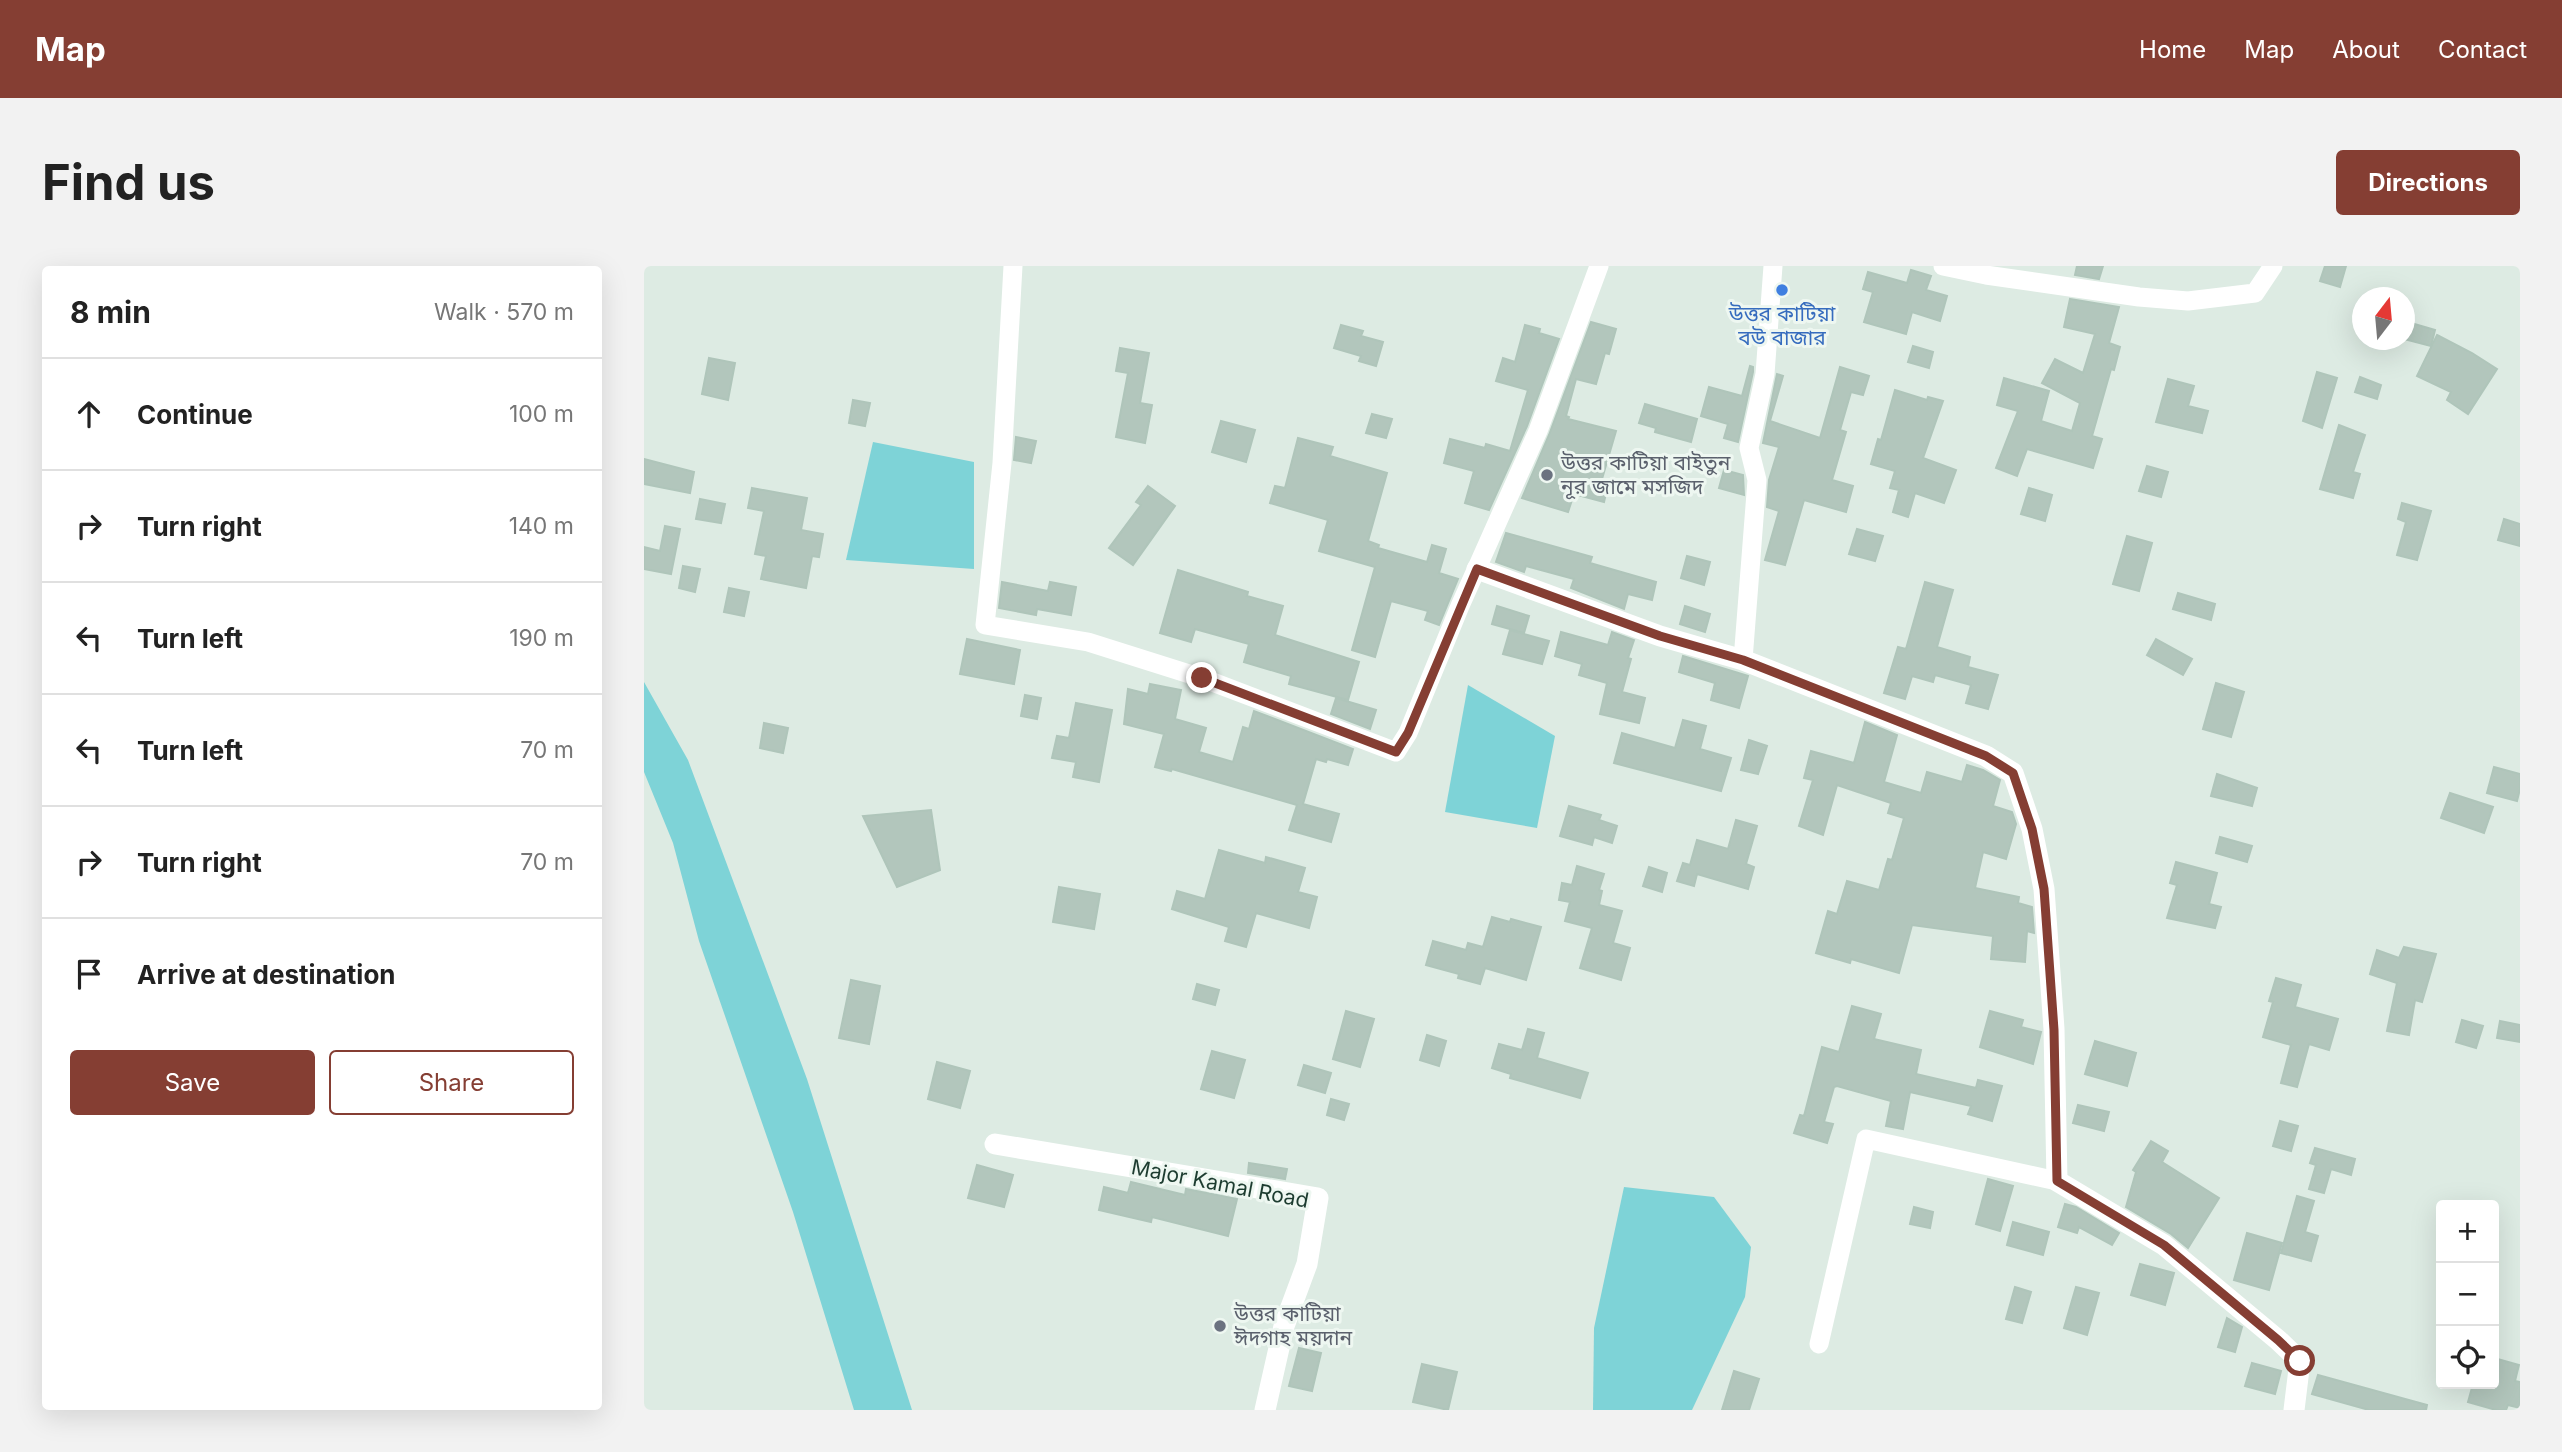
<!DOCTYPE html>
<html lang="en">
<head>
<meta charset="utf-8">
<style>
	:root { --surface:#fff; --page:#f2f2f2; --text:#222; --muted:#767676; --line:#e0e0e0; --accent:#853e33 }
	body { margin:0; font-family:Inter,"Noto Sans Bengali",sans-serif; background:var(--page); color:var(--text) }
	.controls { position:absolute; right:21px; bottom:21px; display:grid; overflow:hidden; border-radius:7px; box-shadow:0 7px 28px #0002 }
	.controls button { width:63px; height:63px; display:grid; place-items:center; padding:0; border:0; border-bottom:2px solid var(--line); background:var(--surface); color:var(--text); font:35px sans-serif }
	.compass { position:absolute; left:1708px; top:21px; width:63px; height:63px; border-radius:50%; background:var(--surface); box-shadow:0 7px 28px #0002; rotate:16deg }
	.stop { position:absolute; width:21px; height:21px; margin:-16px; border:5px solid #853e33; border-radius:50%; background:#fff }
	.stop.end { background:#853e33; border-color:#fff; box-shadow:0 2px 7px #0008 }
	.list { margin:0; padding:0; list-style:none }
	h2 { display:flex; justify-content:space-between; align-items:center; height:91px; margin:0; padding:0 28px; font-size:30px }
	h2 small { font-size:23px; font-weight:400; color:var(--muted) }
	.list li { display:grid; grid-template-columns:46px 1fr auto; gap:21px; align-items:center; box-sizing:border-box; height:112px; padding:0 28px; border-top:2px solid var(--line) }
	.list b { display:block; font-size:26px; white-space:nowrap }
	.list em { font-size:23px; font-style:normal; color:var(--muted) }
	.actions { display:flex; gap:14px; padding:21px 28px }
	.actions a { flex:1; padding:16px 0; border:2px solid var(--accent); border-radius:7px; text-align:center; font-size:24px; color:var(--accent) }
	.actions .main { background:var(--accent); color:#fff }
	.icon { flex:none; width:38px; height:38px; fill:none; stroke:currentColor; stroke-width:2; stroke-linecap:round; stroke-linejoin:round }
	.map { position:relative; flex:none; width:1876px; height:1144px; overflow:hidden; border-radius:7px }
	header { display:flex; align-items:center; gap:42px; box-sizing:border-box; height:98px; padding:0 35px; background:var(--accent); color:#fff }
	header strong { font-size:33px }
	nav { display:flex; gap:38px; margin-inline-start:auto; font-size:24px }
	.intro { display:flex; align-items:center; justify-content:space-between; box-sizing:border-box; height:168px; padding:0 42px }
	h1 { margin:0; font-size:49px }
	.button { padding:18px 32px; border-radius:7px; background:var(--accent); color:#fff; font-size:24px; font-weight:700 }
	main { display:flex; gap:42px; padding:0 42px }
	aside { flex:1; background:var(--surface); border-radius:7px; box-shadow:0 7px 28px #0002 }
	.map>svg:first-child { display:block }
</style>
</head>
<body>
<header>
<strong>Map</strong>
<nav><a>Home</a><a>Map</a><a>About</a><a>Contact</a></nav>
</header>
<div class="intro"><h1>Find us</h1><a class="button">Directions</a></div>
<main>
<aside>
<h2>8 min<small>Walk · 570 m</small></h2>
<ul class="list">
<li><svg class="icon" aria-label="ahead" viewBox="0 0 24 24"><path d="M12 20V5M6 11l6-6 6 6"/></svg><div><b>Continue</b></div><em>100 m</em></li>
<li><svg class="icon" aria-label="right" viewBox="0 0 24 24"><path d="M7 20v-9h11M14 6l5 5-5 5"/></svg><div><b>Turn right</b></div><em>140 m</em></li>
<li><svg class="icon" aria-label="left" viewBox="0 0 24 24"><path d="M17 20v-9H6M10 6l-5 5 5 5"/></svg><div><b>Turn left</b></div><em>190 m</em></li>
<li><svg class="icon" aria-label="left" viewBox="0 0 24 24"><path d="M17 20v-9H6M10 6l-5 5 5 5"/></svg><div><b>Turn left</b></div><em>70 m</em></li>
<li><svg class="icon" aria-label="right" viewBox="0 0 24 24"><path d="M7 20v-9h11M14 6l5 5-5 5"/></svg><div><b>Turn right</b></div><em>70 m</em></li>
<li><svg class="icon" aria-label="arrive" viewBox="0 0 24 24"><path d="M6 21V4h12l-3 4 3 4H6"/></svg><div><b>Arrive at destination</b></div></li>
</ul>
<div class="actions"><a class="main">Save</a><a>Share</a></div>
</aside>
<div class="map">
<svg width="1876" height="1144" viewBox="0 0 1876 1144">
	<rect width="100%" height="100%" fill="#ddebe3"/>
	<g fill="#7ed3d7">
		<path d="M 229,176 L 330,196 L 330,303 L 202,294 Z"/>
		<path d="M 0,416 L 44,494 L 163,813 L 268,1144 L 210,1144 L 149,946 L 55,675 L 29,577 L 0,506 Z"/>
		<path d="M 824,419 L 911,470 L 893,562 L 801,546 Z"/>
		<path d="M 980,921 L 1070,931 L 1107,981 L 1101,1031 L 1048,1144 L 949,1144 L 950,1062 Z"/>
	</g>
	<g fill="#b2c6bc" stroke="#afc5ba" stroke-width="2">
		<path d="M 1433,0 L 1459,0 L 1455,13 L 1431,9 Z"/>
		<path d="M 1681,0 L 1702,0 L 1696,21 L 1676,15 Z"/>
		<path d="M 1267,4 L 1287,10 L 1282,24 L 1303,30 L 1296,55 L 1268,46 L 1262,68 L 1220,56 L 1229,26 L 1219,23 L 1224,6 L 1263,17 Z"/>
		<path d="M 1426,33 L 1475,41 L 1465,77 L 1476,81 L 1470,104 L 1467,103 L 1448,170 L 1458,173 L 1449,202 L 1383,183 L 1373,210 L 1352,202 L 1374,145 L 1353,139 L 1360,112 L 1405,125 L 1397,155 L 1428,165 L 1436,137 L 1398,117 L 1411,93 L 1439,107 L 1451,68 L 1420,61 Z"/>
		<path d="M 1760,55 L 1791,64 L 1787,80 L 1760,73 Z"/>
		<path d="M 947,56 L 972,63 L 965,88 L 961,87 L 952,118 L 932,113 L 922,150 L 925,151 L 924,153 L 972,165 L 958,213 L 965,215 L 960,236 L 930,228 L 924,246 L 878,232 L 905,169 Z"/>
		<path d="M 697,59 L 719,65 L 717,70 L 739,76 L 732,100 L 715,95 L 717,90 L 690,82 Z"/>
		<path d="M 881,59 L 896,63 L 895,67 L 915,73 L 883,160 L 845,244 L 821,237 L 830,205 L 800,197 L 806,173 L 841,182 L 842,178 L 866,185 L 884,124 L 852,115 L 859,92 L 871,96 Z"/>
		<path d="M 1793,69 L 1828,87 L 1853,103 L 1824,148 L 1803,134 L 1807,126 L 1773,110 Z"/>
		<path d="M 1269,80 L 1289,86 L 1285,102 L 1264,96 Z"/>
		<path d="M 476,82 L 505,87 L 496,137 L 508,139 L 501,177 L 472,171 L 484,107 L 472,105 Z"/>
		<path d="M 65,92 L 91,97 L 84,134 L 58,128 Z"/>
		<path d="M 1106,100 L 1109,101 L 1109,106 L 1094,176 L 1080,172 L 1084,158 L 1057,150 L 1065,121 L 1098,130 Z"/>
		<path d="M 1196,101 L 1225,110 L 1219,129 L 1207,126 L 1196,164 L 1202,166 L 1188,214 L 1209,220 L 1202,246 L 1160,234 L 1141,299 L 1121,294 L 1135,245 L 1123,241 L 1125,214 L 1135,181 L 1119,177 L 1133,108 L 1139,110 L 1126,155 L 1176,172 Z"/>
		<path d="M 1673,106 L 1693,112 L 1678,162 L 1659,155 Z"/>
		<path d="M 1716,111 L 1737,119 L 1733,133 L 1711,126 Z"/>
		<path d="M 1524,113 L 1550,120 L 1544,140 L 1564,145 L 1558,167 L 1512,156 Z"/>
		<path d="M 1251,124 L 1283,134 L 1284,131 L 1299,135 L 1279,192 L 1312,204 L 1300,237 L 1271,227 L 1264,251 L 1249,246 L 1255,224 L 1246,222 L 1251,205 L 1227,198 L 1234,173 L 1237,174 Z"/>
		<path d="M 209,134 L 226,137 L 221,160 L 205,157 Z"/>
		<path d="M 1001,138 L 1053,153 L 1047,176 L 1011,166 L 1012,162 L 995,157 Z"/>
		<path d="M 728,148 L 748,153 L 742,172 L 722,167 Z"/>
		<path d="M 577,155 L 611,164 L 602,196 L 568,186 Z"/>
		<path d="M 1695,159 L 1721,169 L 1709,206 L 1716,208 L 1709,232 L 1676,223 Z"/>
		<path d="M 372,171 L 392,175 L 387,197 L 370,194 Z"/>
		<path d="M 654,172 L 689,181 L 686,190 L 743,207 L 724,275 L 735,279 L 734,282 L 783,296 L 788,279 L 802,283 L 795,307 L 814,313 L 795,359 L 781,354 L 784,345 L 747,335 L 731,391 L 708,384 L 731,301 L 675,285 L 684,254 L 626,237 L 631,220 L 641,222 Z"/>
		<path d="M 0,193 L 50,206 L 46,227 L 0,218 Z"/>
		<path d="M 1503,200 L 1524,206 L 1517,231 L 1495,225 Z"/>
		<path d="M 1080,204 L 1099,209 L 1100,229 L 1075,222 Z"/>
		<path d="M 504,220 L 531,240 L 489,299 L 465,282 L 497,239 L 492,236 Z"/>
		<path d="M 108,222 L 163,232 L 157,264 L 179,268 L 175,291 L 168,290 L 162,322 L 117,313 L 122,290 L 111,288 L 120,245 L 104,242 Z"/>
		<path d="M 1385,222 L 1408,229 L 1401,255 L 1377,248 Z"/>
		<path d="M 56,233 L 81,238 L 77,257 L 52,253 Z"/>
		<path d="M 1758,237 L 1787,245 L 1773,294 L 1753,289 L 1762,256 L 1754,253 Z"/>
		<path d="M 1860,253 L 1876,258 L 1876,280 L 1854,274 Z"/>
		<path d="M 21,260 L 36,263 L 27,308 L 0,303 L 0,281 L 16,285 Z"/>
		<path d="M 1213,263 L 1239,270 L 1231,295 L 1205,288 Z"/>
		<path d="M 862,267 L 948,291 L 946,297 L 1012,316 L 1008,334 L 984,328 L 980,343 L 927,322 L 930,313 L 882,300 L 880,306 L 852,296 Z"/>
		<path d="M 1483,270 L 1508,277 L 1495,325 L 1469,318 Z"/>
		<path d="M 1043,290 L 1066,296 L 1060,319 L 1037,312 Z"/>
		<path d="M 39,300 L 56,303 L 51,326 L 35,322 Z"/>
		<path d="M 534,304 L 604,326 L 603,330 L 639,340 L 631,369 L 715,396 L 704,434 L 645,418 L 647,410 L 600,396 L 605,378 L 551,363 L 547,376 L 516,367 Z"/>
		<path d="M 358,316 L 404,325 L 406,316 L 432,321 L 427,349 L 393,343 L 392,349 L 355,342 Z"/>
		<path d="M 1281,316 L 1309,324 L 1293,381 L 1326,391 L 1324,401 L 1354,409 L 1344,443 L 1322,437 L 1327,419 L 1291,409 L 1289,416 L 1268,410 L 1261,433 L 1240,427 L 1254,381 L 1262,383 Z"/>
		<path d="M 85,322 L 105,326 L 100,350 L 80,346 Z"/>
		<path d="M 1534,327 L 1571,338 L 1567,354 L 1529,343 Z"/>
		<path d="M 853,340 L 885,350 L 880,367 L 848,358 Z"/>
		<path d="M 1041,340 L 1066,348 L 1061,366 L 1036,358 Z"/>
		<path d="M 866,364 L 905,375 L 898,398 L 859,388 Z"/>
		<path d="M 917,366 L 964,379 L 968,366 L 990,374 L 984,392 L 987,393 L 978,426 L 1001,432 L 995,457 L 956,448 L 963,417 L 935,409 L 938,398 L 911,390 Z"/>
		<path d="M 323,373 L 376,384 L 370,418 L 316,408 Z"/>
		<path d="M 1512,373 L 1548,393 L 1539,409 L 1503,389 Z"/>
		<path d="M 1039,390 L 1104,410 L 1095,442 L 1067,434 L 1071,417 L 1035,406 Z"/>
		<path d="M 1572,417 L 1600,426 L 1587,471 L 1559,463 Z"/>
		<path d="M 506,418 L 537,424 L 531,453 L 562,462 L 555,486 L 589,496 L 599,461 L 605,463 L 610,445 L 709,483 L 704,499 L 683,493 L 682,496 L 672,493 L 659,538 L 695,548 L 687,576 L 645,564 L 653,539 L 528,503 L 527,505 L 511,501 L 520,468 L 480,458 L 484,423 L 504,428 Z"/>
		<path d="M 381,429 L 397,432 L 393,453 L 377,450 Z"/>
		<path d="M 692,432 L 732,444 L 726,463 L 687,448 Z"/>
		<path d="M 432,437 L 468,444 L 455,516 L 429,511 L 432,496 L 408,492 L 413,470 L 425,472 Z"/>
		<path d="M 1039,454 L 1062,460 L 1056,483 L 1087,492 L 1077,525 L 970,497 L 978,467 L 1031,482 Z"/>
		<path d="M 1221,456 L 1253,469 L 1240,516 L 1277,527 L 1283,506 L 1318,516 L 1323,499 L 1339,504 L 1356,514 L 1349,540 L 1368,546 L 1372,558 L 1362,593 L 1339,586 L 1331,622 L 1375,631 L 1374,637 L 1388,641 L 1390,667 L 1383,665 L 1381,696 L 1347,693 L 1349,670 L 1268,659 L 1255,707 L 1207,693 L 1206,697 L 1172,687 L 1184,645 L 1193,648 L 1203,615 L 1235,624 L 1244,593 L 1248,594 L 1260,552 L 1244,547 L 1247,537 L 1193,519 L 1179,569 L 1155,560 L 1169,514 L 1160,512 L 1167,485 L 1210,497 Z"/>
		<path d="M 120,457 L 144,462 L 139,487 L 116,482 Z"/>
		<path d="M 1105,474 L 1123,480 L 1114,508 L 1097,504 Z"/>
		<path d="M 1850,501 L 1876,508 L 1876,523 L 1873,535 L 1843,527 Z"/>
		<path d="M 1573,508 L 1613,522 L 1608,540 L 1567,530 Z"/>
		<path d="M 1806,527 L 1849,541 L 1840,567 L 1797,552 Z"/>
		<path d="M 925,540 L 957,549 L 955,554 L 973,560 L 968,577 L 950,571 L 948,579 L 916,570 Z"/>
		<path d="M 287,544 L 296,604 L 253,621 L 219,550 Z"/>
		<path d="M 1092,554 L 1113,560 L 1102,598 L 1110,601 L 1104,623 L 1053,608 L 1050,620 L 1033,615 L 1039,597 L 1046,599 L 1053,574 L 1084,583 Z"/>
		<path d="M 1576,571 L 1608,580 L 1603,596 L 1572,587 Z"/>
		<path d="M 575,584 L 621,597 L 622,591 L 661,602 L 654,626 L 673,631 L 665,662 L 612,647 L 602,681 L 581,675 L 585,661 L 528,643 L 533,625 L 561,633 Z"/>
		<path d="M 1532,596 L 1573,607 L 1565,638 L 1577,641 L 1571,662 L 1523,652 L 1533,619 L 1526,617 Z"/>
		<path d="M 933,600 L 960,608 L 955,624 L 958,625 L 955,639 L 978,645 L 969,677 L 986,682 L 977,714 L 936,702 L 948,662 L 921,655 L 926,636 L 915,634 L 918,617 L 928,619 Z"/>
		<path d="M 1005,601 L 1023,607 L 1018,626 L 999,620 Z"/>
		<path d="M 415,621 L 456,628 L 450,663 L 409,656 Z"/>
		<path d="M 848,651 L 866,656 L 867,653 L 897,661 L 882,714 L 841,702 L 836,718 L 814,712 L 815,708 L 782,699 L 789,675 L 822,684 L 824,677 L 839,681 Z"/>
		<path d="M 1760,681 L 1792,688 L 1778,736 L 1771,734 L 1765,769 L 1743,765 L 1753,717 L 1726,708 L 1733,684 L 1755,692 Z"/>
		<path d="M 1632,712 L 1657,719 L 1651,741 L 1694,753 L 1685,784 L 1665,778 L 1653,821 L 1637,817 L 1647,779 L 1619,771 L 1629,736 L 1625,735 Z"/>
		<path d="M 207,714 L 236,720 L 225,778 L 195,772 Z"/>
		<path d="M 553,718 L 575,724 L 571,739 L 549,733 Z"/>
		<path d="M 1208,740 L 1237,748 L 1230,773 L 1277,784 L 1272,808 L 1332,822 L 1334,814 L 1358,820 L 1348,855 L 1324,848 L 1327,840 L 1266,826 L 1259,863 L 1242,860 L 1247,835 L 1193,820 L 1190,821 L 1180,856 L 1189,858 L 1183,877 L 1150,867 L 1156,849 L 1160,850 L 1178,781 L 1195,786 Z"/>
		<path d="M 702,745 L 730,753 L 716,801 L 689,793 Z"/>
		<path d="M 1346,745 L 1379,754 L 1377,761 L 1397,766 L 1389,798 L 1336,781 Z"/>
		<path d="M 1818,754 L 1839,760 L 1832,782 L 1812,776 Z"/>
		<path d="M 1856,755 L 1876,759 L 1876,776 L 1853,772 Z"/>
		<path d="M 884,763 L 900,767 L 893,792 L 944,807 L 936,832 L 866,812 L 867,808 L 848,802 L 855,778 L 878,784 Z"/>
		<path d="M 783,769 L 802,775 L 795,800 L 776,794 Z"/>
		<path d="M 1451,775 L 1492,787 L 1483,820 L 1441,808 Z"/>
		<path d="M 568,785 L 601,794 L 590,832 L 557,823 Z"/>
		<path d="M 293,796 L 326,805 L 316,842 L 284,833 Z"/>
		<path d="M 660,799 L 687,807 L 681,827 L 654,819 Z"/>
		<path d="M 687,833 L 705,838 L 700,854 L 683,849 Z"/>
		<path d="M 1434,839 L 1465,846 L 1460,865 L 1429,857 Z"/>
		<path d="M 1636,855 L 1654,860 L 1647,885 L 1629,880 Z"/>
		<path d="M 1507,875 L 1524,885 L 1518,896 L 1575,932 L 1544,982 L 1527,968 L 1482,941 L 1492,906 L 1489,904 Z"/>
		<path d="M 1671,882 L 1711,893 L 1707,909 L 1687,903 L 1680,927 L 1665,923 L 1672,899 L 1666,897 Z"/>
		<path d="M 605,897 L 643,903 L 641,913 L 604,907 Z"/>
		<path d="M 333,899 L 369,909 L 360,941 L 324,932 Z"/>
		<path d="M 1344,913 L 1369,920 L 1356,965 L 1332,958 Z"/>
		<path d="M 487,916 L 541,929 L 542,923 L 593,933 L 584,970 L 508,951 L 507,956 L 455,944 L 460,921 L 484,927 Z"/>
		<path d="M 1653,930 L 1670,935 L 1661,966 L 1674,970 L 1667,995 L 1637,987 Z"/>
		<path d="M 1421,938 L 1432,941 L 1475,967 L 1468,979 L 1435,961 L 1433,967 L 1414,961 Z"/>
		<path d="M 1270,941 L 1289,946 L 1286,962 L 1266,958 Z"/>
		<path d="M 1369,956 L 1405,966 L 1399,989 L 1363,979 Z"/>
		<path d="M 1603,967 L 1638,977 L 1625,1024 L 1590,1014 Z"/>
		<path d="M 1496,998 L 1530,1007 L 1521,1039 L 1487,1029 Z"/>
		<path d="M 1371,1021 L 1387,1026 L 1378,1057 L 1362,1053 Z"/>
		<path d="M 1432,1021 L 1455,1027 L 1443,1069 L 1420,1062 Z"/>
		<path d="M 1583,1052 L 1598,1061 L 1591,1086 L 1574,1081 Z"/>
		<path d="M 655,1082 L 677,1087 L 668,1125 L 645,1120 Z"/>
		<path d="M 1850,1092 L 1875,1099 L 1871,1115 L 1876,1116 L 1876,1142 L 1864,1139 L 1862,1144 L 1852,1144 L 1824,1136 L 1829,1118 L 1850,1118 Z"/>
		<path d="M 1608,1097 L 1637,1105 L 1631,1128 L 1601,1120 Z"/>
		<path d="M 778,1098 L 813,1106 L 804,1144 L 769,1136 Z"/>
		<path d="M 1090,1105 L 1115,1113 L 1105,1144 L 1078,1144 Z"/>
		<path d="M 1674,1109 L 1783,1139 L 1782,1144 L 1725,1144 L 1668,1128 Z"/>
	</g>
	<g fill="none" stroke-linecap="round" stroke-linejoin="round">
		<g stroke="#fff" stroke-width="19">
			<path d="M 369,0 L 358,197 L 341,359 L 444,376 L 558,412 L 752,486 L 764,467 L 816,340 L 894,165 L 955,0"/>
			<path d="M 1299,0 L 1342,9 L 1495,31 L 1544,35 L 1611,27 L 1629,0"/>
			<path d="M 1099,394 L 1113,214 L 1105,182 L 1121,108 L 1129,0"/>
			<path d="M 1175,1078 L 1222,873 L 1413,915"/>
		</g>
		<g stroke="#fff" stroke-width="21">
			<path d="M 833,303 L 1016,370 L 1099,394 L 1342,490 L 1369,507 L 1388,563 L 1400,623 L 1410,763 L 1413,915 L 1520,979 L 1634,1074 L 1656,1095 L 1650,1144"/>
			<path d="M 351,878 L 674,932 L 663,998 L 640,1060 L 621,1144"/>
		</g>
	</g>
	<g fill="none" stroke-linecap="round" stroke-linejoin="round">
		<path stroke="#853e33" stroke-width="9" d="M 558,412 L 752,486 L 764,467 L 833,303 L 1016,370 L 1099,394 L 1342,490 L 1369,507 L 1388,563 L 1400,623 L 1410,764 L 1413,915 L 1520,979 L 1634,1074 L 1656,1095"/>
	</g>
	<circle fill="#3f7fe0" stroke="#eef7f1" stroke-width="2.5" cx="1138" cy="24" r="7"/>
	<g fill="#6b7280" stroke="#eef7f1" stroke-width="2.5">
		<circle cx="903" cy="209" r="7"/>
		<circle cx="576" cy="1060" r="7"/>
	</g>
	<g text-anchor="middle" stroke-width="6" stroke-linejoin="round" paint-order="stroke">
		<g font-size="21" fill="#366cbe" stroke="#eef7f1">
			<text x="1138" y="55">উত্তর কাটিয়া<tspan x="1138" dy="24">বউ বাজার</tspan></text>
		</g>
		<g font-size="21" fill="#5b616d" stroke="#eef7f1" text-anchor="start">
			<text x="917" y="204">উত্তর কাটিয়া বাইতুন<tspan x="917" dy="24">নূর জামে মসজিদ</tspan></text>
			<text x="590" y="1055">উত্তর কাটিয়া<tspan x="590" dy="24">ঈদগাহ ময়দান</tspan></text>
		</g>
		<g font-size="21" fill="#1d3c30" stroke="#eef7f1">
			<text transform="translate(576 918) rotate(11)" y="7">Major Kamal Road</text>
		</g>
	</g>
</svg>
<div class="controls">
<button>+</button>
<button>−</button>
<button><svg class="icon" aria-label="locate" viewBox="0 0 24 24"><circle cx="12" cy="12" r="6"/><path d="M12 2v4M12 18v4M2 12h4M18 12h4"/></svg></button>
</div>
<svg class="compass" viewBox="-18 -18 36 36"><path d="M0-13l5 13h-10z" fill="#e53935"/><path d="M0 13l5-13h-10z" fill="#767676"/></svg>
<div class="stop" style="left:1656px;top:1095px"></div>
<div class="stop end" style="left:558px;top:412px"></div>
</div>
</main>
</body>
</html>
